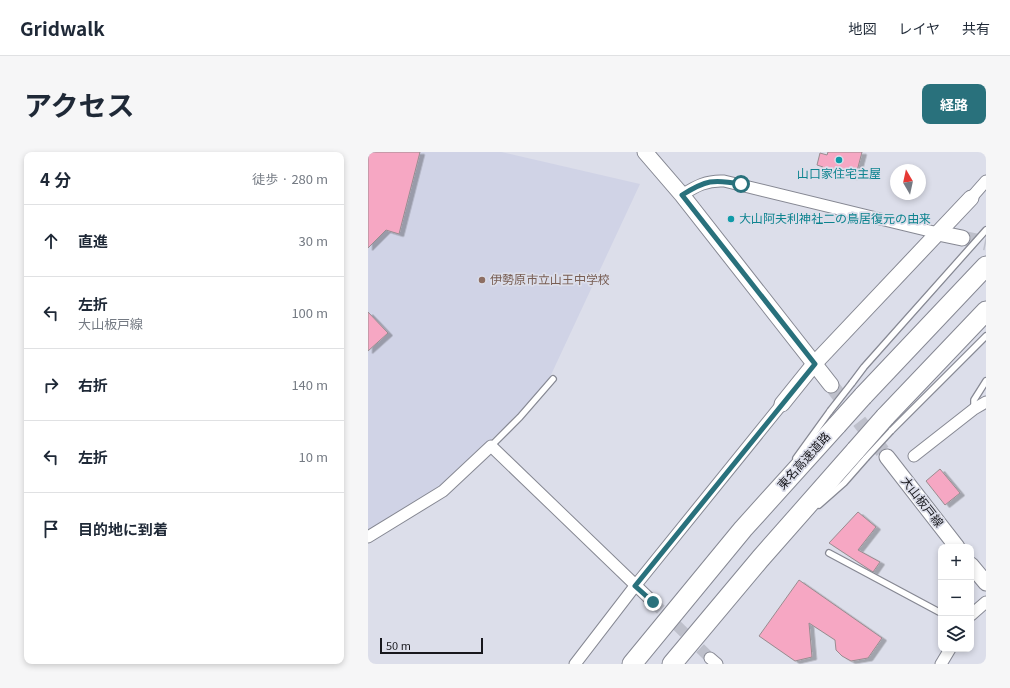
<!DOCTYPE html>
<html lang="ja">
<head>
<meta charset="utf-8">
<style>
	:root { --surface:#fff; --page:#f6f6f7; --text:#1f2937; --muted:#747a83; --line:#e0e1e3; --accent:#29717c }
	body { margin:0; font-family:Georgia,"Noto Sans JP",serif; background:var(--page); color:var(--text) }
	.controls { position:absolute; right:12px; bottom:12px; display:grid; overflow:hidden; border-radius:8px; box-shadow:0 2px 6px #0003 }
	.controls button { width:36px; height:36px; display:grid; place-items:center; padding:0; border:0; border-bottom:1px solid var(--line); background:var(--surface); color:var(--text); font:20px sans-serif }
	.compass { position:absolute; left:522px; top:12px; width:36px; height:36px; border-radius:50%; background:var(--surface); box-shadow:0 2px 6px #0003; rotate:351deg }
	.scale { position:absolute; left:12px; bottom:10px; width:103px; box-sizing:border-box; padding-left:4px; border:2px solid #17171c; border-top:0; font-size:11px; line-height:14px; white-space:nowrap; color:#17171c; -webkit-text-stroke:3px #dcdeea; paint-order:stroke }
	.stop { position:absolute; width:12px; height:12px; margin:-9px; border:3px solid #29717c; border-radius:50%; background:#fff }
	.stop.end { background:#29717c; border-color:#fff; box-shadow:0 1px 4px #0008 }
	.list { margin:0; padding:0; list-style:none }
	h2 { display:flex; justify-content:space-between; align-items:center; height:52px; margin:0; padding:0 16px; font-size:17px }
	h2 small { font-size:13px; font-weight:400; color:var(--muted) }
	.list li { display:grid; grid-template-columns:26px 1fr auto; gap:12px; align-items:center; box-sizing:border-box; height:72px; padding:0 16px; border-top:1px solid var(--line) }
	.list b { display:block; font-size:15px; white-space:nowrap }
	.list p { margin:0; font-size:13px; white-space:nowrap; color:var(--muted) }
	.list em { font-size:13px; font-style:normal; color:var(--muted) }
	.icon { flex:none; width:22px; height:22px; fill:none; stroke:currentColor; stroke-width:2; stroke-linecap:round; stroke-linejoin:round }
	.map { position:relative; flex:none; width:618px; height:512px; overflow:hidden; border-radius:8px }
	header { display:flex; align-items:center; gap:24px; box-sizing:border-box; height:56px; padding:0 20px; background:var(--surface); border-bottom:1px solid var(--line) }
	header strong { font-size:19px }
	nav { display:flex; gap:22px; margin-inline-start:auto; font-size:14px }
	.intro { display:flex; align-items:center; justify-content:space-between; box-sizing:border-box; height:96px; padding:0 24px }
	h1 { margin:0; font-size:28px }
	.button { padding:10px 18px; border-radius:8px; background:var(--accent); color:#fff; font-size:14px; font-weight:700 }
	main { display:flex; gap:24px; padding:0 24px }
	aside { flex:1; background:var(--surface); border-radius:8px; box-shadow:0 2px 6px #0003 }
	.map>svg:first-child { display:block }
</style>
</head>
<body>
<header>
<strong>Gridwalk</strong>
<nav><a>地図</a><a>レイヤ</a><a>共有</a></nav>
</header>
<div class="intro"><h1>アクセス</h1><a class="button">経路</a></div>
<main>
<aside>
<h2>4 分<small>徒歩 · 280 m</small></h2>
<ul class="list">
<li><svg class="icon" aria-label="ahead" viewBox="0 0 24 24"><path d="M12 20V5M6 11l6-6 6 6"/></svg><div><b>直進</b></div><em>30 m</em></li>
<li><svg class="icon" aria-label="left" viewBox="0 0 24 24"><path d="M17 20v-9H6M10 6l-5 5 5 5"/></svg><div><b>左折</b><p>大山板戸線</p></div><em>100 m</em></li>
<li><svg class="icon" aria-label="right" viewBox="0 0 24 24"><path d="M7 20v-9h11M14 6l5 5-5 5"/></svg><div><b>右折</b></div><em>140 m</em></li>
<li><svg class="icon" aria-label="left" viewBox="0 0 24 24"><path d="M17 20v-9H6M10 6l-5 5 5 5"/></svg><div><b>左折</b></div><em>10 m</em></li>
<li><svg class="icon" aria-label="arrive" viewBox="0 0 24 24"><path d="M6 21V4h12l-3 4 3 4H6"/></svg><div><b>目的地に到着</b></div></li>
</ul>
</aside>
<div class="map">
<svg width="618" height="512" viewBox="0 0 618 512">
	<defs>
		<filter id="shadow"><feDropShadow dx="4.5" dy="2.5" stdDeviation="0" flood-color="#0004"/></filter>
	</defs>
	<rect width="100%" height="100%" fill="#dcdeea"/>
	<path fill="#d0d3e6" d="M 0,0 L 133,0 L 272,32 L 182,225 L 154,258 L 76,333 L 0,380 Z"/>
	<g fill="#f6a7c3" stroke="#998c90" filter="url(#shadow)">
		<path d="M 0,0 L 52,0 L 31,82 L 18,78 L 0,96 Z"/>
		<path d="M 460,0 L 494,0 L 489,19 L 487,19 L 485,25 L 454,17 L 455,15 L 449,13 L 452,1 L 459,3 Z"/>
		<path d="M 0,160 L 20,181 L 0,199 Z"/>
		<path d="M 572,317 L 592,341 L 577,353 L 558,329 Z"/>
		<path d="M 490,360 L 508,375 L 490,398 L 512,410 L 505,420 L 461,391 Z"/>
		<path d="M 431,428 L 514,486 L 500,506 L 483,509 L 474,504 L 468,498 L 467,488 L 441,471 L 444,505 L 427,509 L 391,484 Z"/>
	</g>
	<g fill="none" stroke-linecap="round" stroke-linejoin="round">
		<path stroke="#bec0cb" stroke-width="11" stroke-dasharray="11 5.5" stroke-linecap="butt" d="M 285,450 L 342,506"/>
		<g stroke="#bec0cb" stroke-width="15" stroke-dasharray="15 8" stroke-linecap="butt">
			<path d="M 594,86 L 618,91"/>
			<path d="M 463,233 L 519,305"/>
		</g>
		<defs>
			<g id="lane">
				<path d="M 484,231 L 496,215 L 618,78"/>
				<path d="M 606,257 L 606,248 L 618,229"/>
				<path d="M 523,279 L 618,184"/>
				<path d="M 123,294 L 152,265 L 185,227"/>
				<path d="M 428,306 L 462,259"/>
				<path d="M 451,353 L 476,331 L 498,306"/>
				<path d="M 461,401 L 573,461"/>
			</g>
			<g id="street">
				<path d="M 314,43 C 328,34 339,28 356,29 L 570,81"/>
				<path d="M 603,46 L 618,29"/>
				<path d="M 546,304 L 606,257 L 618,250"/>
				<path d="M 0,385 L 75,339 L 123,294 L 285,450"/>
				<path d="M 603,463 L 618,450"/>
				<path d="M 342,506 L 349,512"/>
				<path d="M 207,512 L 267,434 L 414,252"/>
				<path d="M 573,512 L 582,497"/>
			</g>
			<g id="secondary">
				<path d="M 277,0 L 314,43 L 463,233"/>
				<path d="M 570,81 L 594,86"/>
				<path d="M 414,252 L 447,211 L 603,46"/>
				<path d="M 519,305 L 589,395"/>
				<path d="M 603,413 L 618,431"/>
			</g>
			<g id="highway">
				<path d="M 495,244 L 618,114"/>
				<path d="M 517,265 L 618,159"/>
				<path d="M 264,512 L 375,377 L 469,273"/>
				<path d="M 304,512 L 392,407 L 488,298"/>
			</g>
		</defs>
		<use href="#lane" stroke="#868893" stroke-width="8"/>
		<use href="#street" stroke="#868893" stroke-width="13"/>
		<use href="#secondary" stroke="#868893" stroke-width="17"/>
		<use href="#highway" stroke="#868893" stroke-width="21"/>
		<use href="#lane" stroke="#fff" stroke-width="5.5"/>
		<use href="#street" stroke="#fff" stroke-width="11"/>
		<use href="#secondary" stroke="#fff" stroke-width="15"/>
		<use href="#highway" stroke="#fff" stroke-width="19"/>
		<defs>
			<g id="lane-bridge">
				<path d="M 462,259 L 484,231"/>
				<path d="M 498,306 L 523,279"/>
			</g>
			<g id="highway-bridge">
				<path d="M 469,273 L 495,244"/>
				<path d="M 488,298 L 517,265"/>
			</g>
		</defs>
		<use href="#lane-bridge" stroke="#868893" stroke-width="8" stroke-linecap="butt"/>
		<use href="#highway-bridge" stroke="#868893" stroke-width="21" stroke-linecap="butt"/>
		<use href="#lane-bridge" stroke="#fff" stroke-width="5.5"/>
		<use href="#highway-bridge" stroke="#fff" stroke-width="19"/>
	</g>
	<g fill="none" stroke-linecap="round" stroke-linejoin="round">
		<path stroke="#29717c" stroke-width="5" d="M 285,450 L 267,434 L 447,212 L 314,43 C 338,28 345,27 373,32"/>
	</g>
	<g fill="#0f9aa8" stroke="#dcdeea" stroke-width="1.5">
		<circle cx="471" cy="8" r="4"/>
		<circle cx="363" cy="67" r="4"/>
	</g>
	<circle fill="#8d6e63" stroke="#dcdeea" stroke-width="1.5" cx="114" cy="128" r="4"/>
	<g text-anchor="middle" stroke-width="3.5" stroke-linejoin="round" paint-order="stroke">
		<g font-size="12" fill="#0d838f" stroke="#dcdeea">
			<text x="471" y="26">山口家住宅主屋</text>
			<text x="371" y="71" text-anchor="start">大山阿夫利神社二の鳥居復元の由来</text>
		</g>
		<g font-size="12" fill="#785e54" stroke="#dcdeea" text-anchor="start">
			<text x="122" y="132">伊勢原市立山王中学校</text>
		</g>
		<g font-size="12" fill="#17171c" stroke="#dcdeea">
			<text transform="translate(436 309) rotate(-48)" y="4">東名高速道路</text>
			<text transform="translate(554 350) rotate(52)" y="4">大山板戸線</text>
		</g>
	</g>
</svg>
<div class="controls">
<button>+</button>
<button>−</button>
<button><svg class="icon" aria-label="layers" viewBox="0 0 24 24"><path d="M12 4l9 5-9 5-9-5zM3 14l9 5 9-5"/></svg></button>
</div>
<svg class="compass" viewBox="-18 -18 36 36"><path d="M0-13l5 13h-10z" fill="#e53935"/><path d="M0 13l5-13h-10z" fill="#747a83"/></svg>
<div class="scale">50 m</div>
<div class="stop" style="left:373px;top:32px"></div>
<div class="stop end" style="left:285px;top:450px"></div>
</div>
</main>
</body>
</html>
